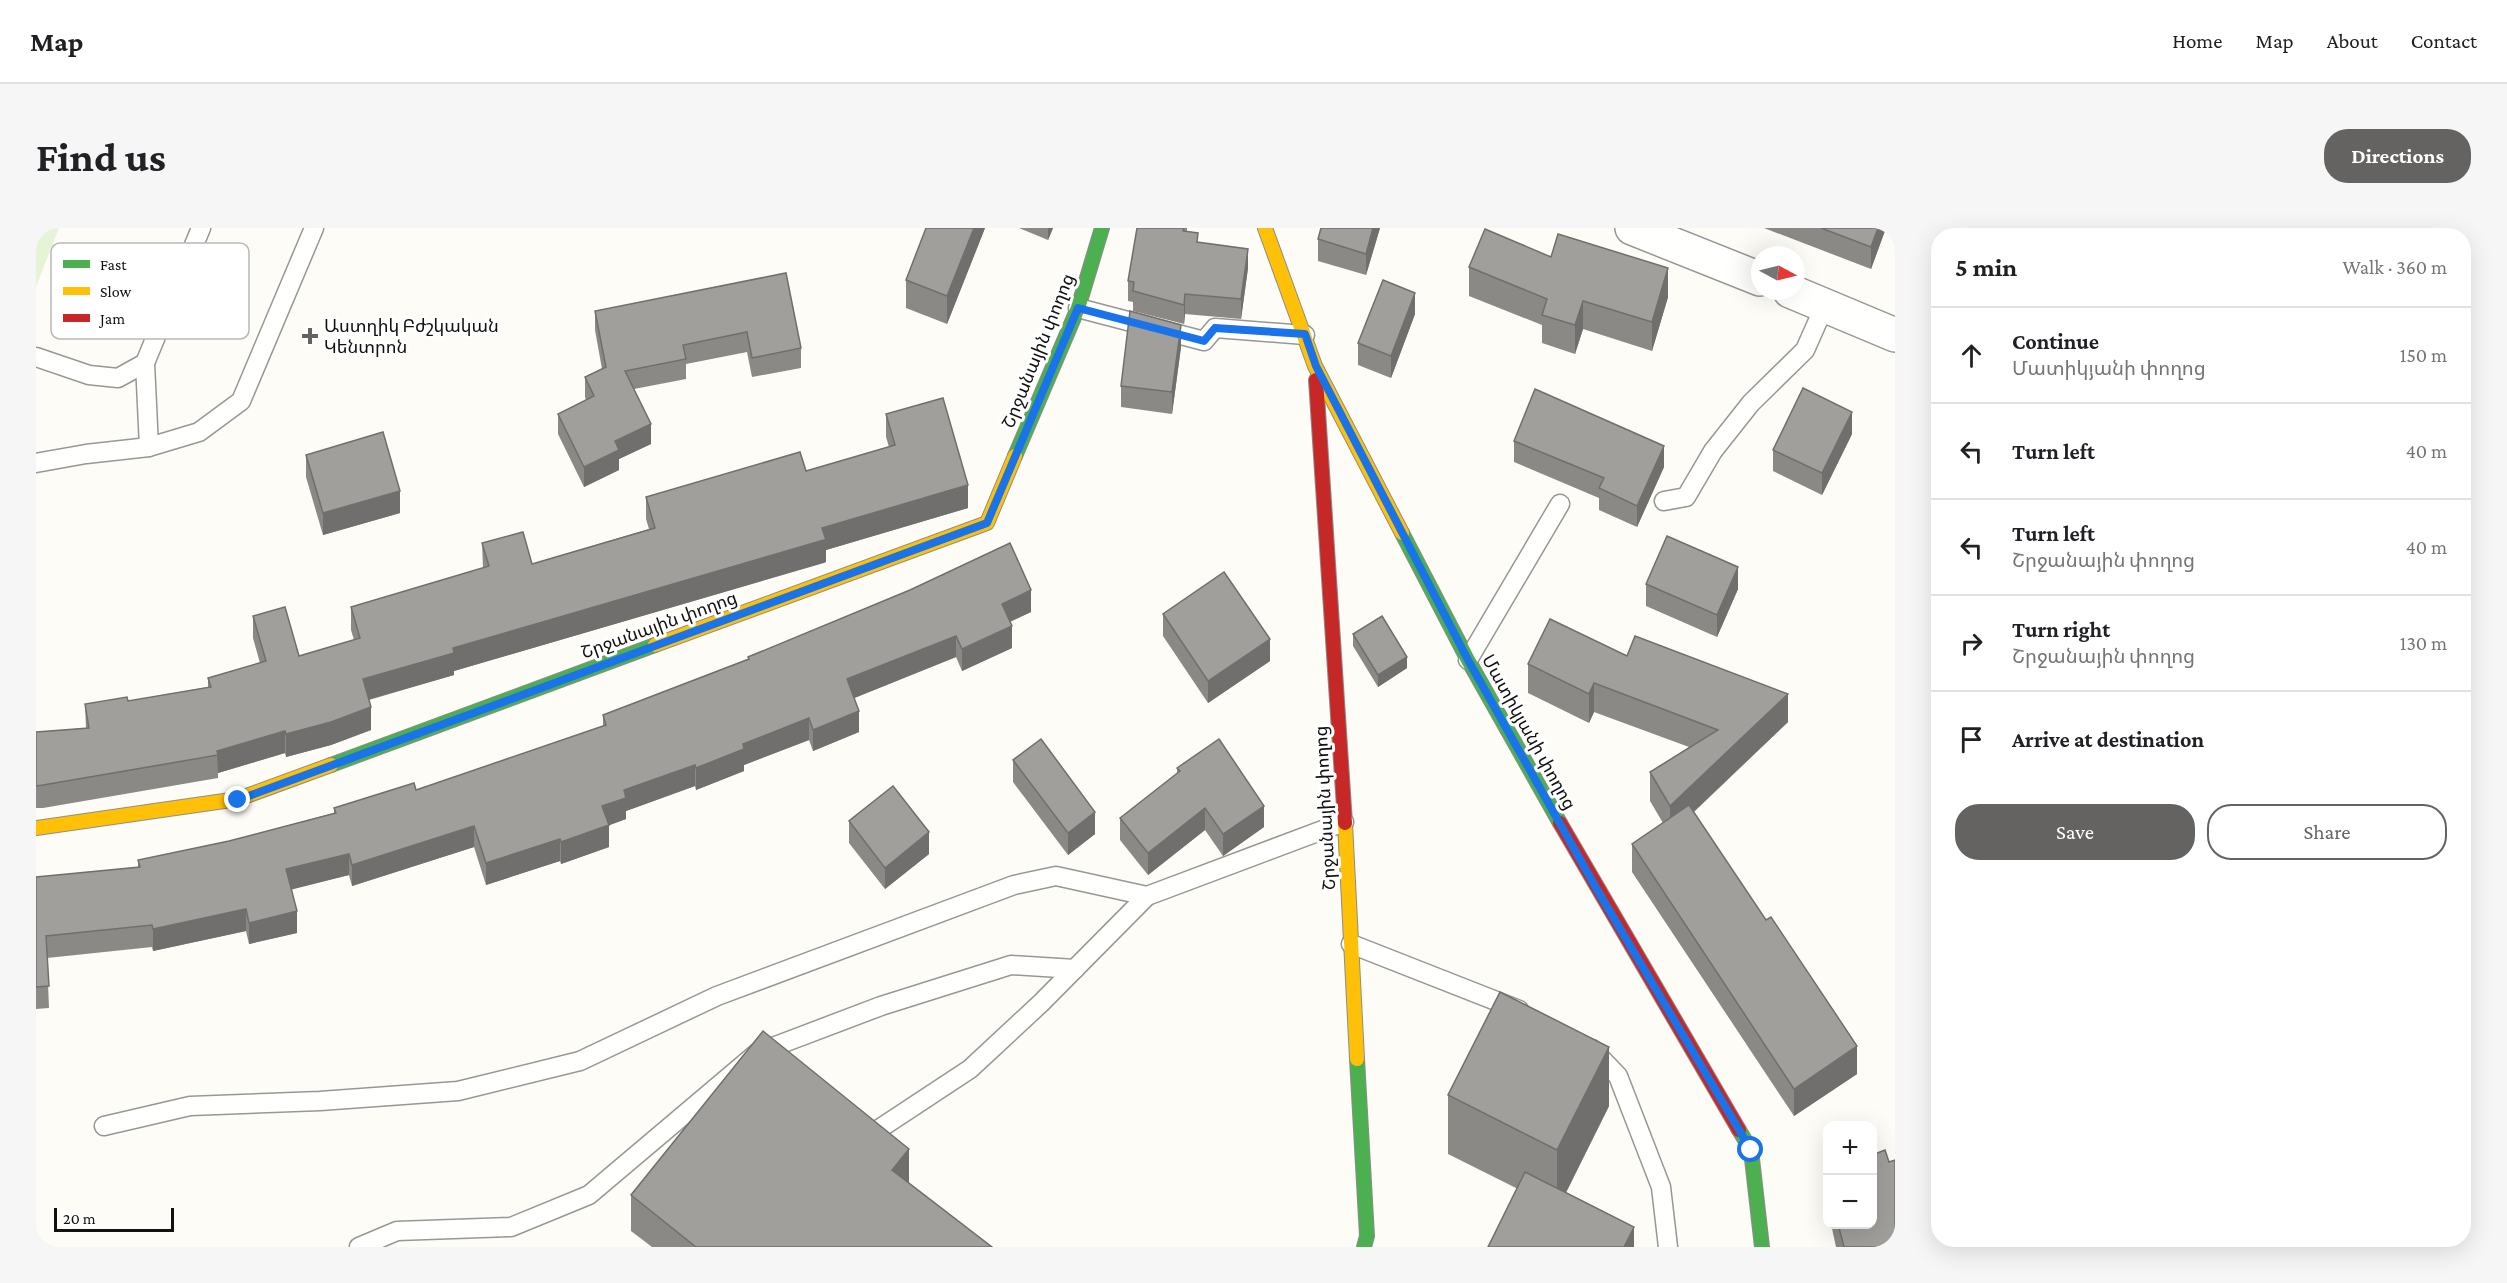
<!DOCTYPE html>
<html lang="en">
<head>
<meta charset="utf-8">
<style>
	:root { --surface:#fff; --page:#f6f6f6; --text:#202124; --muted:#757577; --line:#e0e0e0; --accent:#646362 }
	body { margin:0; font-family:"Crimson Pro","Noto Sans Armenian",serif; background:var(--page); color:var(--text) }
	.controls { position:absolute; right:18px; bottom:18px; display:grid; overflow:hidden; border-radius:12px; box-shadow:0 6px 24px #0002 }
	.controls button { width:54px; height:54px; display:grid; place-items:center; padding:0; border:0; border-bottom:2px solid var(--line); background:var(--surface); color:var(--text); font:30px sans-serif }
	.compass { position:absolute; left:1715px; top:18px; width:54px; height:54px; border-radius:50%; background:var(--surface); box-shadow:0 6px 24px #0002; rotate:97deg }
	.scale { position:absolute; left:18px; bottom:15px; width:120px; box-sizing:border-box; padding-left:6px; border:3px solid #111; border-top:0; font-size:16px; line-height:21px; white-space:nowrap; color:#111; -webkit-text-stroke:4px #fff; paint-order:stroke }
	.stop { position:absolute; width:18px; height:18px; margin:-14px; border:4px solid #1a73e8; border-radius:50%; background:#fff }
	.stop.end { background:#1a73e8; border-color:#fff; box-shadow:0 2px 6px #0008 }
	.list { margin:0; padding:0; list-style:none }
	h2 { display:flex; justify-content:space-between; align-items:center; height:78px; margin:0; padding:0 24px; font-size:26px }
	h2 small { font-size:20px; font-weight:400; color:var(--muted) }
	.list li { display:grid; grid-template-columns:39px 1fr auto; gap:18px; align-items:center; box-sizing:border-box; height:96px; padding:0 24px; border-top:2px solid var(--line) }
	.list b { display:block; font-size:22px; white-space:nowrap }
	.list p { margin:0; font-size:20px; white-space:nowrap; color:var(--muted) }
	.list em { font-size:20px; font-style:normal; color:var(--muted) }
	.actions { display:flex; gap:12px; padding:18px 24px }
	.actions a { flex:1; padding:14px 0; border:2px solid var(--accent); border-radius:24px; text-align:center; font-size:21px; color:var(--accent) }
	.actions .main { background:var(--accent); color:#fff }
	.icon { flex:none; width:33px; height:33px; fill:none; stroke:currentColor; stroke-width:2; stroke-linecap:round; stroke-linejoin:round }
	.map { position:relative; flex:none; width:1859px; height:1019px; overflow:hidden; border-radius:24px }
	header { display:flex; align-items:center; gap:36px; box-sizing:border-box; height:84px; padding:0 30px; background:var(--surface); border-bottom:2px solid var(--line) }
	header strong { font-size:28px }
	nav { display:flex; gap:33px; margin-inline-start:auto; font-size:21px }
	.intro { display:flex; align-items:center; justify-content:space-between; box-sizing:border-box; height:144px; padding:0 36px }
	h1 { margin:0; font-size:42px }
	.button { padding:15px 27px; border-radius:24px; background:var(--accent); color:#fff; font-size:21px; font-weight:700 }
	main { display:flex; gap:36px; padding:0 36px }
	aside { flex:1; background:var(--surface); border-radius:24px; box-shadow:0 6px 24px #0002 }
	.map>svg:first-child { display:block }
</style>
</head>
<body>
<header>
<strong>Map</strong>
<nav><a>Home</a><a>Map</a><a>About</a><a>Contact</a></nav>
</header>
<div class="intro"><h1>Find us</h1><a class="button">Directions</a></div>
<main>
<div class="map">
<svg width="1859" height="1019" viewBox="0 0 1859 1019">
	<rect width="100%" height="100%" fill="#fdfcf7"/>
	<path fill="#e7f3d7" d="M 0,0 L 23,0 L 0,59 Z"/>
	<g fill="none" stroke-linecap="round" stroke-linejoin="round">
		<defs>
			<g id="lane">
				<path d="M 1042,80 L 1168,113 L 1179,100 L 1269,107"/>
				<path d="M 0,129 L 53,147 L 82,150 L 109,135 L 165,0"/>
				<path d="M 109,135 L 113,219"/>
				<path d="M 0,235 L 50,226 L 113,219 L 163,204 L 205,173 L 278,0"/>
				<path d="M 1628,273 L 1650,269 L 1677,223 L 1715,175 L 1769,122 L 1789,77"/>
				<path d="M 1432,432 L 1524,276"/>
				<path d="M 1315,716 L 1483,782"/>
				<path d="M 1556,821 L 1582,848 L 1625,959 L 1632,1019"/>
				<path d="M 68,898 L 154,878 L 284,873 L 422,863 L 544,833 L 681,768 L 978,657 L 1020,648 L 1111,668 L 1308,594"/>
				<path d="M 837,905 L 934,841 L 1005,775 L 1111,668"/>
				<path d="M 323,1019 L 361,1003 L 475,999 L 553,967 L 721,825 L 845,778 L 975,737 L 1039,741"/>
			</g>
			<g id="street">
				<path d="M 1596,0 L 1724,51"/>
				<path d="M 1754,63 L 1859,107"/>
			</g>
			<g id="fast">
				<path d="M 979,228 L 1042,80 L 1066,0"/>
				<path d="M 1366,305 L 1432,432 L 1524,595"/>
				<path d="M 295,537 L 619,417"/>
				<path d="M 1321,831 L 1331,1008 L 1328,1019"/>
				<path d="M 1703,902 L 1715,922 L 1726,1019"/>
			</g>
			<g id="slow">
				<path d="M 1229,0 L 1279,138 L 1366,305"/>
				<path d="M 619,417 L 951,295 L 979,228"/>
				<path d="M 1309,595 L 1321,831"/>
				<path d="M 0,600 L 202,571 L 295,537"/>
			</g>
			<g id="jam">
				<path d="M 1280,152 L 1309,595"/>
				<path d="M 1524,595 L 1703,902"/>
			</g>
		</defs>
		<use href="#lane" stroke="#979795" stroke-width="21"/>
		<use href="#street" stroke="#979795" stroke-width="36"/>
		<use href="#fast" stroke="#8e8d8b" stroke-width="16"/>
		<use href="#slow" stroke="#8e8d8b" stroke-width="16"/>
		<use href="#jam" stroke="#8e8d8b" stroke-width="16"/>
		<use href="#lane" stroke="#fffffe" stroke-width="18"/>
		<use href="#street" stroke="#fffffe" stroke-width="33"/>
		<use href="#fast" stroke="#4caf50" stroke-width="14"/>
		<use href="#slow" stroke="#ffc107" stroke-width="14"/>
		<use href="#jam" stroke="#c62828" stroke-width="14"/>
	</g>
	<g fill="#8a8986">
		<path d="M 949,0 L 911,96 L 870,80 L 870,52 Z"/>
		<path d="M 983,0 L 1017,0 L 1012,12 Z"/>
		<path d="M 1101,0 L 1151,0 L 1151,3 L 1162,14 L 1212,40 L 1205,91 L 1149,86 L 1148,96 L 1097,83 L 1097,74 L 1092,73 L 1092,53 Z"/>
		<path d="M 1285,0 L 1344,0 L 1330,47 L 1282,33 L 1282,11 Z"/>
		<path d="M 1728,0 L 1850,0 L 1835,41 Z"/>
		<path d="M 1515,29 L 1632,69 L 1616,123 L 1547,101 L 1539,126 L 1506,115 L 1506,97 L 1433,68 L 1433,39 Z"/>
		<path d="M 750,45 L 765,120 L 765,140 L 716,149 L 711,124 L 650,136 L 650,151 L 598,161 L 615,216 L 583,231 L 583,242 L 548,259 L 522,206 L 522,186 L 550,172 L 549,169 L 549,149 L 566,141 L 559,102 L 559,83 Z"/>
		<path d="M 1379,86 L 1355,150 L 1322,137 L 1322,115 Z"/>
		<path d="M 1145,119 L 1136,186 L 1085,179 L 1085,158 Z"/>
		<path d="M 850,186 L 932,280 L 790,322 L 790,334 L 788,335 L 418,443 L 418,447 L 333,472 L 335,502 L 295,517 L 250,529 L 249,525 L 182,545 L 182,550 L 7,580 L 0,580 L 0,504 L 50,500 L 49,476 L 92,473 L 172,459 L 172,450 L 224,435 L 217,410 L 217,388 L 263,428 L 318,412 L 315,402 L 315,379 L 447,340 L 446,315 L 496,336 L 613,301 L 610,291 L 610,269 L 770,243 L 853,219 L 850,209 Z"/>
		<path d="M 1816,206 L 1786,267 L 1737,243 L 1737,222 Z"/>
		<path d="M 1478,213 L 1628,239 L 1601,299 L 1563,282 L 1563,270 L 1478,234 Z"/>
		<path d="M 270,227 L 364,285 L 287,307 L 270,249 Z"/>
		<path d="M 1610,356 L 1702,361 L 1681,409 L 1610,378 Z"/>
		<path d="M 995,384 L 974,394 L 976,420 L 926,443 L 920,429 L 818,470 L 823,504 L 777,523 L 773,512 L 708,537 L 708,543 L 660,562 L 659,558 L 590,583 L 590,591 L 573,597 L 573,619 L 525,636 L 524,633 L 450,657 L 438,619 L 316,658 L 313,647 L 255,661 L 261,705 L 213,716 L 210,703 L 117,723 L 116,719 L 11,730 L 13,780 L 0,781 L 0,649 L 102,639 L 102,632 L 193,613 L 298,585 L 298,580 L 380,562 L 567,498 L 567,487 L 712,431 L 712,429 Z"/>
		<path d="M 1127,386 L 1234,433 L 1172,475 L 1127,408 Z"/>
		<path d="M 1317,406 L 1371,440 L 1342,459 L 1317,418 Z"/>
		<path d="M 1591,428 L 1752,494 L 1658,584 L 1821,846 L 1758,888 L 1596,644 L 1596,616 L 1627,595 L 1614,573 L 1614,544 L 1653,519 L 1558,484 L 1553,495 L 1492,465 L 1492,436 Z"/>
		<path d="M 977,532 L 1059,606 L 1032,627 L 977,554 Z"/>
		<path d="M 1141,540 L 1228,599 L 1187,628 L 1169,602 L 1112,647 L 1084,612 L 1084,590 L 1141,546 Z"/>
		<path d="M 813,593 L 893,626 L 849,661 L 813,615 Z"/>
		<path d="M 1412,867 L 1573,878 L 1530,965 L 1598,1019 L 1412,926 Z"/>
		<path d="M 1853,934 L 1859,1019 L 1800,1019 L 1795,996 L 1836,996 Z"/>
		<path d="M 595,967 L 956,1019 L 616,1019 L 595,1003 Z"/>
	</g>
	<g fill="#716f6d">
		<path d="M 938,0 L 949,0 L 911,96 L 911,68 Z"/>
		<path d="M 1012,0 L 1017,0 L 1012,12 Z"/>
		<path d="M 1337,0 L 1344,0 L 1330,47 L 1330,26 Z"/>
		<path d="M 1842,0 L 1850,0 L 1835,41 L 1835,19 Z"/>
		<path d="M 1212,21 L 1212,40 L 1205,91 L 1205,71 Z"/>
		<path d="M 1632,40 L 1632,69 L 1616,123 L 1616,94 Z"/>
		<path d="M 1379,65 L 1379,86 L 1355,150 L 1355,128 Z"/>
		<path d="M 1149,66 L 1149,86 L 1148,96 L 1148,77 Z"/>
		<path d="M 1547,73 L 1547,101 L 1539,126 L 1539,97 Z"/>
		<path d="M 1145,97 L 1145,119 L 1136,186 L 1136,164 Z"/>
		<path d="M 1816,184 L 1816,206 L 1786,267 L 1786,245 Z"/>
		<path d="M 615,196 L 615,216 L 583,231 L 583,242 L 548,259 L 548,239 L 579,213 Z"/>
		<path d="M 1628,218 L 1628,239 L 1601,299 L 1601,278 Z"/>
		<path d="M 932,257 L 932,280 L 790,322 L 790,334 L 418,443 L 418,447 L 327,473 L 327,451 L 417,420 L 786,300 Z"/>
		<path d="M 364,263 L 364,285 L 287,307 L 287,285 Z"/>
		<path d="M 1702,339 L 1702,361 L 1681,409 L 1681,387 Z"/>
		<path d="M 995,362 L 995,384 L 966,397 L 966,376 Z"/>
		<path d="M 976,398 L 976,420 L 926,443 L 926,421 Z"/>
		<path d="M 920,408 L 920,429 L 811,473 L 811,451 Z"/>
		<path d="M 1234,411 L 1234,433 L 1172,475 L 1172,453 Z"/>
		<path d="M 1371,429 L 1371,440 L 1342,459 L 1342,447 Z"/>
		<path d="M 1558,455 L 1558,484 L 1553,495 L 1553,466 Z"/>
		<path d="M 1752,466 L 1752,494 L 1634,606 L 1634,578 Z"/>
		<path d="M 335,479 L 335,502 L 295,517 L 250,529 L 250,506 Z"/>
		<path d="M 823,483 L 823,504 L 777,523 L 777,502 Z"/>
		<path d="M 773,490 L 773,512 L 708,537 L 708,543 L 660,562 L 660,540 L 707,516 Z"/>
		<path d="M 249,503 L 249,525 L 182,545 L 181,523 Z"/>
		<path d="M 659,537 L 659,558 L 590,583 L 590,591 L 566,600 L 566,578 L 588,562 Z"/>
		<path d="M 1228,578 L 1228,599 L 1187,628 L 1187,606 Z"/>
		<path d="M 1169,580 L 1169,602 L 1112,647 L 1112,625 Z"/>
		<path d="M 1059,584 L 1059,606 L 1032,627 L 1032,605 Z"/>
		<path d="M 573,597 L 573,619 L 525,636 L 525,614 Z"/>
		<path d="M 438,598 L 438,619 L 316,658 L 316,637 Z"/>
		<path d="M 893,604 L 893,626 L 849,661 L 849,640 Z"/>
		<path d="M 524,611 L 524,633 L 450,657 L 450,635 Z"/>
		<path d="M 313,626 L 313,647 L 250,663 L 250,641 Z"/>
		<path d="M 210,681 L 210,703 L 117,723 L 117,701 Z"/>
		<path d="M 261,683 L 261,705 L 213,716 L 213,695 Z"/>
		<path d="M 1821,818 L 1821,846 L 1758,888 L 1758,861 Z"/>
		<path d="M 1573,819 L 1573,878 L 1521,982 L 1521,922 Z"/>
		<path d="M 873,921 L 873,956 L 856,942 Z"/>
		<path d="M 1598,999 L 1598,1019 L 1588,1019 Z"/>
	</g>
	<g fill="#a19f9c" stroke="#716f6d" stroke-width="1.5">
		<path d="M 890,0 L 938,0 L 911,68 L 870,52 Z"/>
		<path d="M 1101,0 L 1148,0 L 1147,3 L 1162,5 L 1161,14 L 1212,21 L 1205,71 L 1149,66 L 1148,77 L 1097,63 L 1098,54 L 1092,53 Z"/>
		<path d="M 1285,0 L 1337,0 L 1330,26 L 1282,11 Z"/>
		<path d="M 1785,0 L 1842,0 L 1835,19 Z"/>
		<path d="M 1449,1 L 1515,29 L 1522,6 L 1632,40 L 1616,94 L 1547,73 L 1539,97 L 1506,87 L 1511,71 L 1433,39 Z"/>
		<path d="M 750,45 L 765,120 L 716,130 L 711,104 L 647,117 L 650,131 L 589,143 L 615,196 L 579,213 L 583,222 L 548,239 L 522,186 L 558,168 L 549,149 L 570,139 L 559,83 Z"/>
		<path d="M 1347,52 L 1379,65 L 1355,128 L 1322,115 Z"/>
		<path d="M 1094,83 L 1145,97 L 1136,164 L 1085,158 Z"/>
		<path d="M 1767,160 L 1816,184 L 1786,245 L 1737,222 Z"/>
		<path d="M 1499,161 L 1628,218 L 1601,278 L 1563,260 L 1568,250 L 1478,213 Z"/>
		<path d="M 907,170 L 932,257 L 786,300 L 790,312 L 788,312 L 417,420 L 418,425 L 327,451 L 335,479 L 295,494 L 250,506 L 249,503 L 181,523 L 182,527 L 7,557 L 0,558 L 0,504 L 53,500 L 49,476 L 91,469 L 92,473 L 175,459 L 172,450 L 230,433 L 217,388 L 249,379 L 263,428 L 324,410 L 315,379 L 453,338 L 446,315 L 487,304 L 496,336 L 619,300 L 610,269 L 764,224 L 770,243 L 859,217 L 850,186 Z"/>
		<path d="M 347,204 L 364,263 L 287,285 L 270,227 Z"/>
		<path d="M 1631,308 L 1702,339 L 1681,387 L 1610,356 Z"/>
		<path d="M 974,315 L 995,362 L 966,376 L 976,398 L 926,421 L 920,408 L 811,451 L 823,483 L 777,502 L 773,490 L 707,516 L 708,521 L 660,540 L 659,537 L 588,562 L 590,570 L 566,578 L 573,597 L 525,614 L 524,611 L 450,635 L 438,598 L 316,637 L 313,626 L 250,641 L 261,683 L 213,695 L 210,681 L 117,701 L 116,697 L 10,708 L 13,758 L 0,759 L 0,649 L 104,639 L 102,632 L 193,613 L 300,585 L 298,580 L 378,555 L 380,562 L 570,497 L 567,487 L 713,431 L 712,429 L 874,362 Z"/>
		<path d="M 1188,344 L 1234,411 L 1172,453 L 1127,386 Z"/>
		<path d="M 1346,388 L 1371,429 L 1342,447 L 1317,406 Z"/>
		<path d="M 1514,391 L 1591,428 L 1599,408 L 1752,466 L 1634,578 L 1614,544 L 1682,502 L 1558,455 L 1553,466 L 1492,436 Z"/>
		<path d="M 1005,511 L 1059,584 L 1032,605 L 977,532 Z"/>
		<path d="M 1183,511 L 1228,578 L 1187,606 L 1169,580 L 1112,625 L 1084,590 L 1144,543 L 1141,540 Z"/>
		<path d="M 857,558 L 893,604 L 849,640 L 813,593 Z"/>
		<path d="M 1653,577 L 1730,692 L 1735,689 L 1821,818 L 1758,861 L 1596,616 Z"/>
		<path d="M 1464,764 L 1573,819 L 1521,922 L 1412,867 Z"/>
		<path d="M 727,803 L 873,921 L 856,942 L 956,1019 L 660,1019 L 595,967 Z"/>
		<path d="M 1849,922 L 1853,934 L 1859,932 L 1859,1019 L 1808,1019 L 1802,996 L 1836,996 L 1836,927 Z"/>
		<path d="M 1489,944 L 1598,999 L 1588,1019 L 1452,1019 Z"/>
	</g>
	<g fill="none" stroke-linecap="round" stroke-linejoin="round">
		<path stroke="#1a73e8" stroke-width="8" d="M 202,572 L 951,295 L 1042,80 L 1168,113 L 1179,100 L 1269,106 L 1280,138 L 1432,432 L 1563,665 L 1715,922"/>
	</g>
	<path fill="#646362" stroke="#fff" stroke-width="2" d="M271 99h6v6h6v6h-6v6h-6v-6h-6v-6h6z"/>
	<g text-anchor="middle" stroke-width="6" stroke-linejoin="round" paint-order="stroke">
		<g font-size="18" fill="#111" stroke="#fff" text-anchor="start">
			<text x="288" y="104">Աստղիկ Բժշկական<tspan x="288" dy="21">Կենտրոն</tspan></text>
		</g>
		<g font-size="18" fill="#111" stroke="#fff">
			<text transform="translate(1002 123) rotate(-68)" y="6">Շրջանային փողոց</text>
			<text transform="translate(623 397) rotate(-20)" y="6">Շրջանային փողոց</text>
			<text transform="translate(1493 504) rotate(61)" y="6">Մատիկյանի փողոց</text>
			<text transform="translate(1289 580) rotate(-93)" y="6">Շրջանային փողոց</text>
		</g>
	</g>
	<rect x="15" y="15" width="198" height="96" rx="9" fill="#fff" stroke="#b8b8b8" stroke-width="1.5"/>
	<rect x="27" y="32" width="27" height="8" fill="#4caf50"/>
	<rect x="27" y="59" width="27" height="8" fill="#ffc107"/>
	<rect x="27" y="86" width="27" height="8" fill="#c62828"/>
	<g font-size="16" fill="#111">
		<text x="64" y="42">Fast</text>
		<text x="64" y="69">Slow</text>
		<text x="64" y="96">Jam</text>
	</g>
</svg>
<div class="controls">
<button>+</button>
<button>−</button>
</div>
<svg class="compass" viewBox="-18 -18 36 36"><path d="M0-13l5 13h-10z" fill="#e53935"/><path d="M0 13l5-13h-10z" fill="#757577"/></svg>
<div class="scale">20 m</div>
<div class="stop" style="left:1715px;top:922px"></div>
<div class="stop end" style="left:202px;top:572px"></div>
</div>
<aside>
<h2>5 min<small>Walk · 360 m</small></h2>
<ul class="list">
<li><svg class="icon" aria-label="ahead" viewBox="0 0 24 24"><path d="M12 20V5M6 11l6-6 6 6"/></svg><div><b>Continue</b><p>Մատիկյանի փողոց</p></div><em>150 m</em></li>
<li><svg class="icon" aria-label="left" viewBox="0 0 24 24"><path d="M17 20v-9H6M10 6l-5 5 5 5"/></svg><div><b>Turn left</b></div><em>40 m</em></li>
<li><svg class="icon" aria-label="left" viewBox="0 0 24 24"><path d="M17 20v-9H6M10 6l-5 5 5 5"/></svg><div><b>Turn left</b><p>Շրջանային փողոց</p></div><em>40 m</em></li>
<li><svg class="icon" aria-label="right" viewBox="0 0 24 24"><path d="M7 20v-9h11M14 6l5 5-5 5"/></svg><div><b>Turn right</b><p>Շրջանային փողոց</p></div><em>130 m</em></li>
<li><svg class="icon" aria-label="arrive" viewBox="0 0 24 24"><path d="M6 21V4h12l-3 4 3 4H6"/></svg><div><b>Arrive at destination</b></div></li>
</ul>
<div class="actions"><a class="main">Save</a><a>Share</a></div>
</aside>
</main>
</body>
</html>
